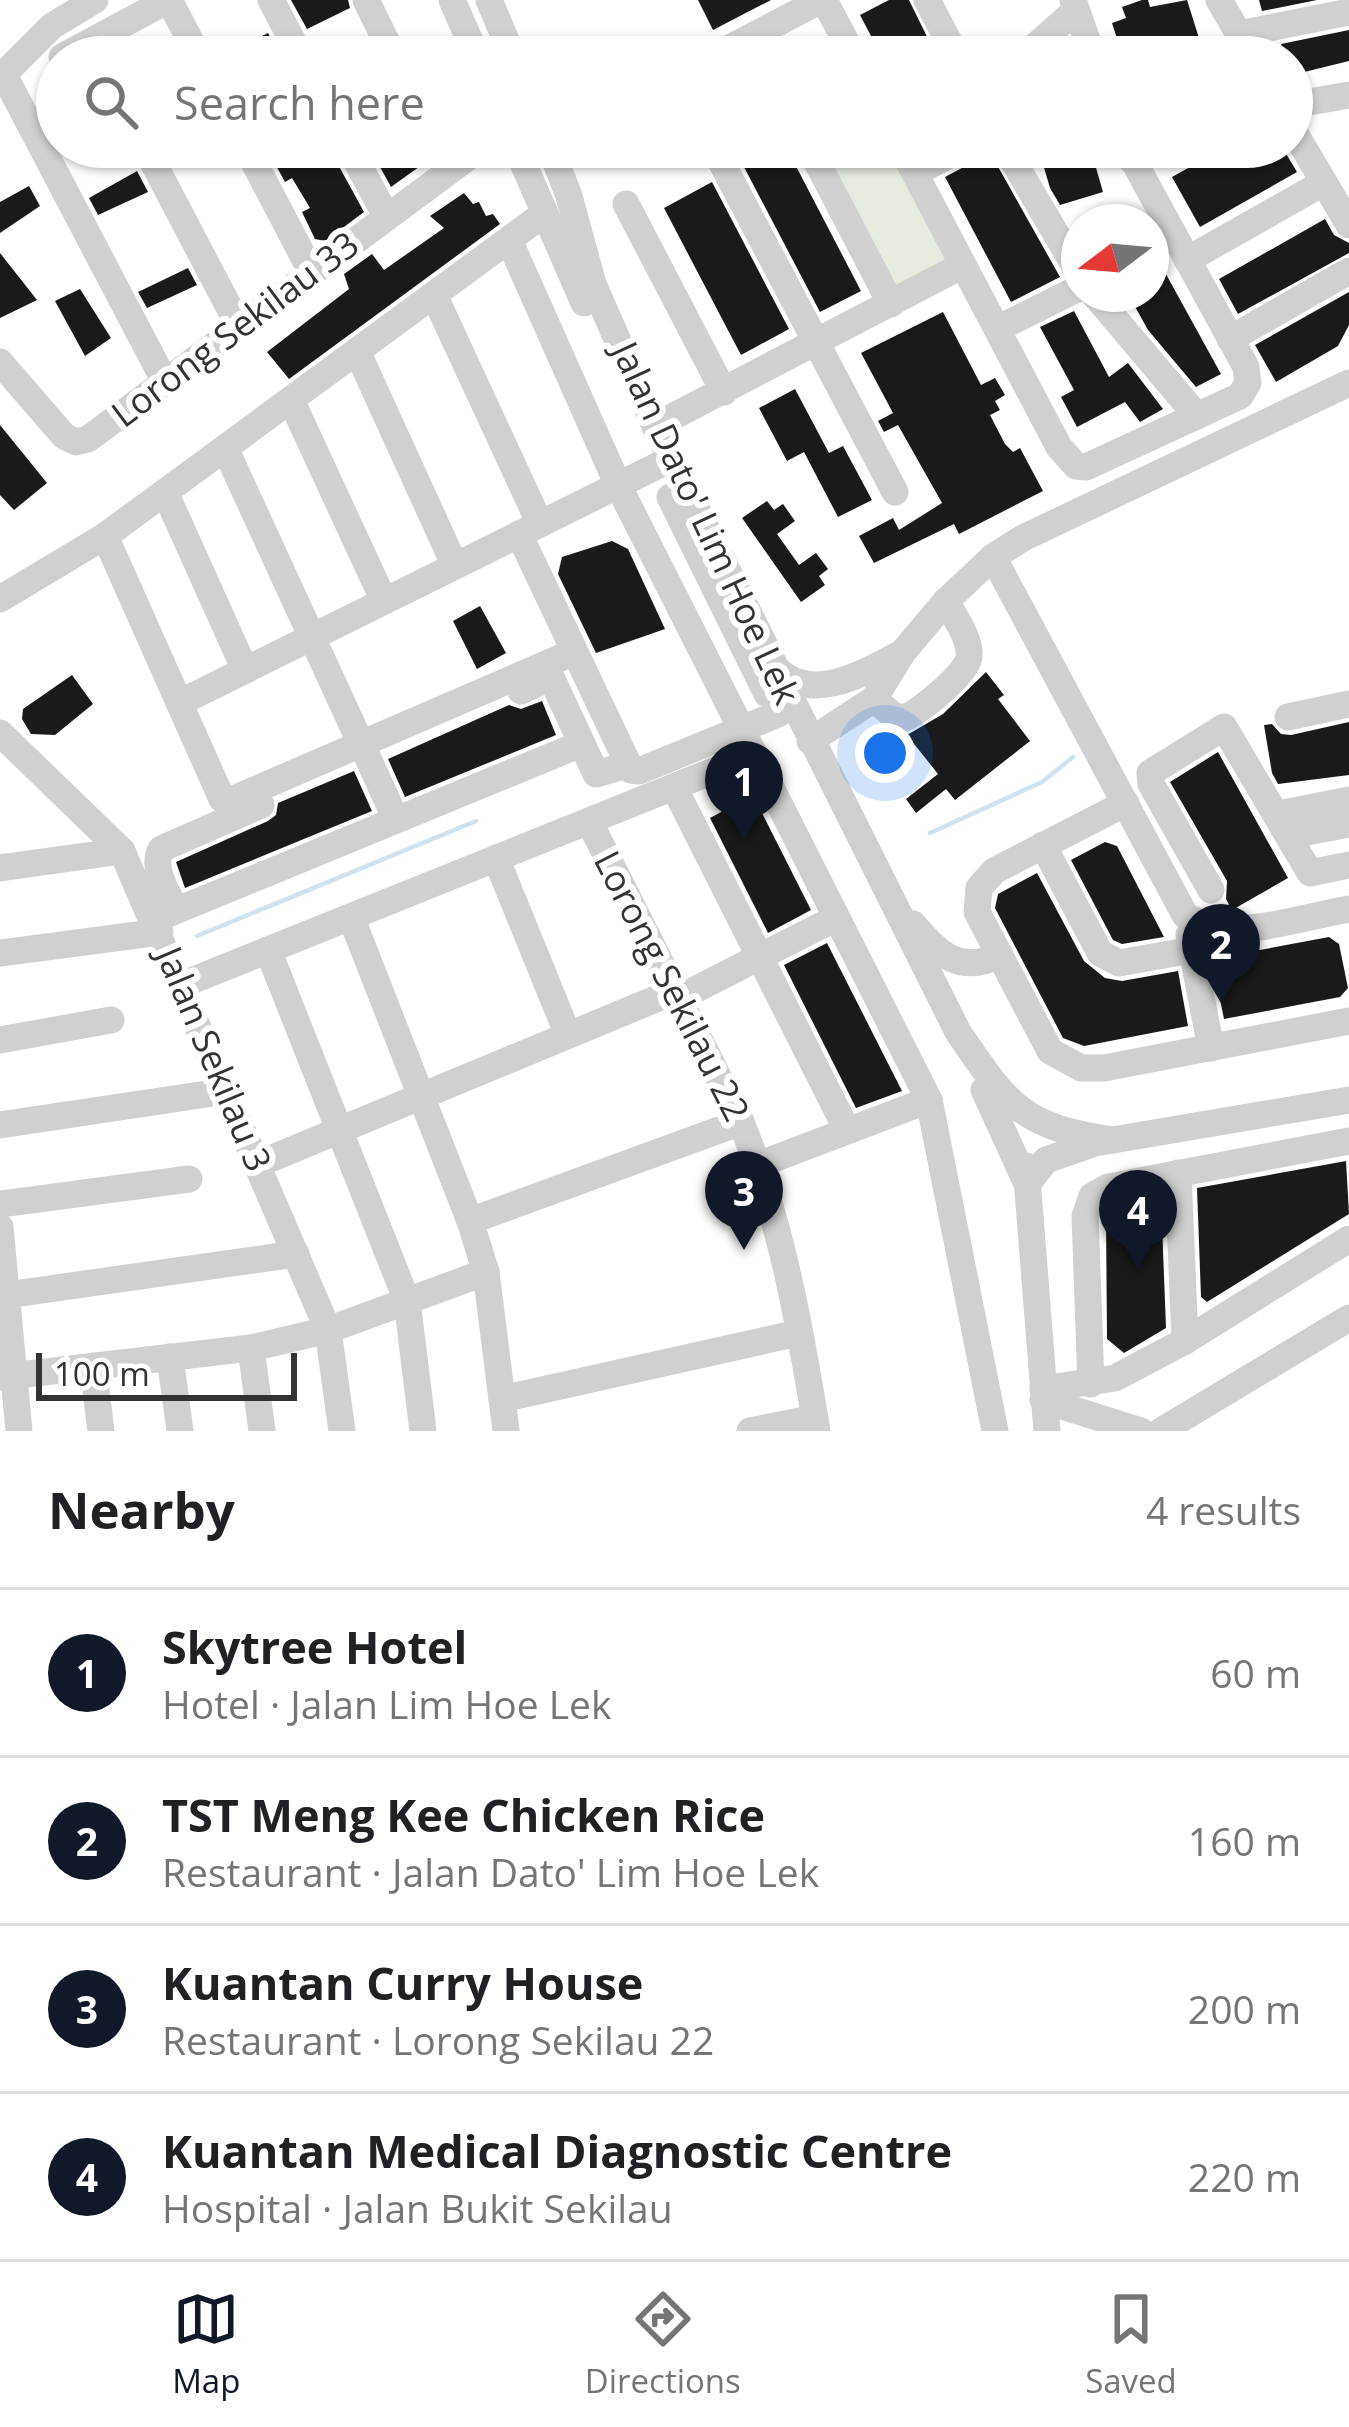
<!DOCTYPE html>
<html lang="en">
<head>
<meta charset="utf-8">
<style>
	:root { --surface:#fff; --page:#f2f2f2; --text:#202124; --muted:#757577; --line:#e0e0e0; --accent:#111827 }
	body { margin:0; font-family:"Open Sans",sans-serif; background:var(--page); color:var(--text) }
	.compass { position:absolute; left:1061px; top:204px; width:108px; height:108px; border-radius:50%; background:var(--surface); box-shadow:0 3px 9px #0004; rotate:254deg }
	.scale { position:absolute; left:36px; bottom:30px; width:261px; box-sizing:border-box; padding-left:12px; border:6px solid #333; border-top:0; font-size:33px; line-height:42px; white-space:nowrap; color:#333; -webkit-text-stroke:9px #fff; paint-order:stroke }
	.you { position:absolute; left:885px; top:753px; width:42px; height:42px; margin:-30px; border:9px solid #fff; border-radius:50%; background:#1a73e8; box-shadow:0 0 0 18px #1a73e833 }
	.badge { display:grid; place-items:center; width:78px; height:78px; border-radius:50%; background:var(--accent); color:#fff; font-size:39px; font-weight:700 }
	.pin { position:absolute; translate:-50% -99px; filter:drop-shadow(0 3px 6px #0008) }
	.pin::after { content:''; position:absolute; top:63px; width:42px; height:36px; background:inherit; clip-path:polygon(0 0,100% 0,50% 100%) }
	.list { margin:0; padding:0; list-style:none }
	h2 { display:flex; justify-content:space-between; align-items:center; height:156px; margin:0; padding:0 48px; font-size:51px }
	h2 small { font-size:39px; font-weight:400; color:var(--muted) }
	.list li { display:grid; grid-template-columns:78px 1fr auto; gap:36px; align-items:center; box-sizing:border-box; height:168px; padding:0 48px; border-top:3px solid var(--line) }
	.list b { display:block; font-size:45px; white-space:nowrap }
	.list p { margin:0; font-size:39px; white-space:nowrap; color:var(--muted) }
	.list em { font-size:39px; font-style:normal; color:var(--muted) }
	.icon { flex:none; width:66px; height:66px; fill:none; stroke:currentColor; stroke-width:2; stroke-linecap:round; stroke-linejoin:round }
	.map { position:relative; flex:none; width:1349px; height:1431px; overflow:hidden }
	.search { position:absolute; background:var(--surface); box-shadow:0 3px 9px #0004; left:36px; right:36px; top:36px; height:132px; display:flex; align-items:center; gap:30px; box-sizing:border-box; padding:0 42px; border-radius:66px; color:var(--muted); font-size:45px }
	.sheet { height:828px; background:var(--surface) }
	nav { display:flex; justify-content:space-around; align-items:center; box-sizing:border-box; height:168px; border-top:3px solid var(--line); background:var(--surface); font-size:33px; color:var(--muted) }
	nav a { display:grid; justify-items:center; gap:6px }
	nav .on { color:var(--accent) }
	.map>svg:first-child { display:block }
</style>
</head>
<body>
<div class="map">
<svg width="1349" height="1431" viewBox="0 0 1349 1431">
	<rect width="100%" height="100%" fill="#fff"/>
	<path fill="#e6ecdf" d="M 840,147 L 890,147 L 949,260 L 894,288 L 824,155 Z"/>
	<g fill="none" stroke-linecap="round" stroke-linejoin="round">
		<g stroke="#cfe2ee" stroke-width="4.5">
			<path d="M 930,833 L 1042,782 L 1073,757"/>
			<path d="M 197,936 L 476,821"/>
		</g>
	</g>
	<g fill="#1a1a1a">
		<path d="M 291,0 L 348,0 L 350,8 L 307,29 Z"/>
		<path d="M 698,0 L 771,0 L 713,30 Z"/>
		<path d="M 889,0 L 909,0 L 937,57 L 882,57 L 860,15 Z"/>
		<path d="M 1142,0 L 1148,0 L 1150,7 L 1187,0 L 1205,57 L 1123,57 L 1112,23 L 1126,18 L 1122,7 Z"/>
		<path d="M 1259,0 L 1317,0 L 1262,11 Z"/>
		<path d="M 1349,30 L 1349,61 L 1292,75 L 1292,57 L 1285,57 L 1281,44 Z"/>
		<path d="M 268,33 L 276,48 L 261,57 L 220,57 Z"/>
		<path d="M 266,147 L 304,147 L 319,164 L 335,159 L 364,212 L 325,241 L 315,239 L 302,212 L 310,208 L 292,178 L 285,182 Z"/>
		<path d="M 390,147 L 433,147 L 430,159 L 391,187 L 374,156 Z"/>
		<path d="M 782,147 L 786,147 L 861,291 L 820,312 L 744,167 Z"/>
		<path d="M 982,147 L 987,147 L 1060,277 L 1011,302 L 945,177 L 973,162 Z"/>
		<path d="M 1038,147 L 1090,147 L 1103,192 L 1060,205 L 1050,188 Z"/>
		<path d="M 1226,147 L 1282,147 L 1297,172 L 1200,227 L 1172,177 Z"/>
		<path d="M 137,171 L 148,192 L 98,215 L 89,198 Z"/>
		<path d="M 712,182 L 789,329 L 741,355 L 664,208 Z"/>
		<path d="M 29,186 L 40,206 L 0,233 L 0,202 Z"/>
		<path d="M 464,193 L 473,204 L 479,202 L 486,216 L 493,214 L 500,224 L 289,379 L 267,352 L 349,289 L 344,274 L 372,254 L 384,270 L 444,228 L 430,216 Z"/>
		<path d="M 1325,219 L 1334,235 L 1349,243 L 1349,253 L 1238,314 L 1219,279 Z"/>
		<path d="M 1151,247 L 1221,374 L 1196,387 L 1148,330 L 1128,294 L 1151,294 Z"/>
		<path d="M 0,253 L 37,300 L 0,318 Z"/>
		<path d="M 188,268 L 197,285 L 147,308 L 138,292 Z"/>
		<path d="M 80,289 L 111,338 L 85,356 L 55,301 Z"/>
		<path d="M 1349,292 L 1349,325 L 1338,346 L 1276,382 L 1255,345 Z"/>
		<path d="M 1074,311 L 1109,377 L 1128,363 L 1163,409 L 1140,422 L 1125,402 L 1077,427 L 1061,397 L 1074,390 L 1040,327 Z"/>
		<path d="M 943,312 L 981,385 L 995,378 L 1005,395 L 995,401 L 1000,410 L 990,415 L 1005,444 L 1013,452 L 1020,448 L 1043,491 L 959,534 L 954,524 L 874,563 L 859,536 L 893,518 L 899,530 L 942,503 L 898,425 L 884,432 L 878,421 L 893,413 L 861,353 Z"/>
		<path d="M 795,389 L 829,453 L 843,446 L 872,500 L 838,517 L 804,452 L 787,461 L 759,408 Z"/>
		<path d="M 0,425 L 47,483 L 14,510 L 0,495 Z"/>
		<path d="M 767,501 L 774,510 L 783,504 L 795,521 L 777,534 L 799,565 L 816,553 L 828,569 L 819,576 L 825,585 L 801,602 L 742,518 Z"/>
		<path d="M 612,541 L 628,549 L 665,629 L 596,653 L 558,574 L 562,557 Z"/>
		<path d="M 480,606 L 506,653 L 477,669 L 453,621 Z"/>
		<path d="M 986,672 L 1004,695 L 998,699 L 1030,741 L 955,800 L 946,789 L 916,813 L 906,799 L 938,774 L 907,735 L 943,714 Z"/>
		<path d="M 72,675 L 93,704 L 55,735 L 31,734 L 22,719 L 23,709 Z"/>
		<path d="M 542,701 L 556,735 L 405,797 L 388,759 L 509,705 L 521,709 Z"/>
		<path d="M 1349,722 L 1349,775 L 1278,784 L 1272,773 L 1264,725 L 1272,724 L 1281,734 L 1291,735 Z"/>
		<path d="M 1218,752 L 1288,878 L 1232,910 L 1226,899 L 1227,881 L 1170,782 Z"/>
		<path d="M 354,771 L 372,811 L 185,888 L 176,862 L 268,821 L 276,815 L 278,803 Z"/>
		<path d="M 740,802 L 760,809 L 811,910 L 768,933 L 710,818 Z"/>
		<path d="M 1105,842 L 1117,846 L 1164,937 L 1122,944 L 1113,940 L 1071,860 Z"/>
		<path d="M 1037,873 L 1084,961 L 1105,978 L 1122,981 L 1178,971 L 1188,1026 L 1084,1046 L 1063,1038 L 995,908 L 998,894 Z"/>
		<path d="M 1329,937 L 1339,944 L 1348,988 L 1340,997 L 1224,1019 L 1212,959 Z"/>
		<path d="M 827,943 L 902,1091 L 856,1108 L 784,965 Z"/>
		<path d="M 1346,1161 L 1349,1214 L 1207,1302 L 1201,1297 L 1197,1188 Z"/>
		<path d="M 1145,1198 L 1161,1198 L 1166,1328 L 1124,1353 L 1107,1339 L 1106,1215 L 1114,1204 Z"/>
	</g>
	<g fill="none" stroke-linecap="round" stroke-linejoin="round">
		<g stroke="#d0d0d0" stroke-width="27">
			<path d="M 169,0 L 199,57"/>
			<path d="M 271,0 L 301,57"/>
			<path d="M 366,0 L 394,57"/>
			<path d="M 452,0 L 477,57"/>
			<path d="M 489,0 L 513,57"/>
			<path d="M 824,0 L 854,57"/>
			<path d="M 927,0 L 957,57"/>
			<path d="M 1073,0 L 1093,57"/>
			<path d="M 1219,0 L 1252,57"/>
			<path d="M 1239,34 L 1349,12"/>
			<path d="M 724,51 L 821,0"/>
			<path d="M 62,57 L 168,0"/>
			<path d="M 1023,57 L 1076,10"/>
			<path d="M 4,75 L 164,380"/>
			<path d="M 0,78 L 52,26 L 95,0"/>
			<path d="M 1292,105 L 1349,95"/>
			<path d="M 1292,128 L 1349,225"/>
			<path d="M 145,147 L 240,328"/>
			<path d="M 246,147 L 312,273"/>
			<path d="M 349,147 L 386,216"/>
			<path d="M 516,147 L 584,303"/>
			<path d="M 550,147 L 569,196 L 593,284 L 655,426 L 958,1032 C 1009,1107 1022,1127 1114,1140"/>
			<path d="M 809,147 L 891,304"/>
			<path d="M 901,147 L 1059,447 L 1076,466 L 1086,467 L 1240,396 L 1248,383 L 1246,367 L 1126,147"/>
			<path d="M 1005,147 L 1079,273"/>
			<path d="M 718,156 L 895,492"/>
			<path d="M 1130,159 L 1161,147"/>
			<path d="M 915,173 L 964,147"/>
			<path d="M 626,204 L 724,392"/>
			<path d="M 509,240 L 618,485 L 929,1100 L 995,1431"/>
			<path d="M 1187,260 L 1323,183"/>
			<path d="M 1094,294 L 1197,416"/>
			<path d="M 434,295 L 540,524"/>
			<path d="M 997,329 L 1079,288"/>
			<path d="M 1230,339 L 1349,271"/>
			<path d="M 357,351 L 455,566"/>
			<path d="M 0,362 L 64,436 L 76,442 L 88,439 L 482,147"/>
			<path d="M 291,400 L 384,601"/>
			<path d="M 655,426 L 963,265"/>
			<path d="M 225,448 L 361,744"/>
			<path d="M 165,492 L 245,670"/>
			<path d="M 670,497 L 767,694"/>
			<path d="M 519,534 L 631,770 L 639,771 L 778,714"/>
			<path d="M 105,536 L 222,799 L 229,801 L 574,652"/>
			<path d="M 993,557 L 1185,915 C 1230,945 1299,917 1349,909"/>
			<path d="M 0,599 L 105,536 L 545,213"/>
			<path d="M 776,668 C 810,705 864,673 900,654"/>
			<path d="M 521,691 L 551,677 L 596,774 L 627,765"/>
			<path d="M 874,699 L 894,716 L 905,718 C 920,711 968,673 969,657 C 971,639 954,616 946,601"/>
			<path d="M 179,703 L 671,459"/>
			<path d="M 1288,717 L 1349,704"/>
			<path d="M 0,733 L 122,851 L 328,1330 L 342,1431"/>
			<path d="M 810,741 L 874,699 L 903,652 L 946,601 L 993,557 L 1023,538 L 1349,383"/>
			<path d="M 368,758 L 396,820"/>
			<path d="M 674,787 L 847,1130"/>
			<path d="M 1126,803 L 994,871 L 979,888 L 977,912 L 1050,1051 L 1081,1068 L 1104,1068 L 1349,1021"/>
			<path d="M 1278,814 L 1349,800"/>
			<path d="M 589,821 L 741,1122 C 781,1220 800,1327 817,1431"/>
			<path d="M 1291,835 L 1349,824"/>
			<path d="M 1043,845 L 1100,953 L 1119,963 L 1192,950"/>
			<path d="M 496,858 L 568,1035"/>
			<path d="M 0,868 L 122,851"/>
			<path d="M 1211,890 L 1151,784 L 1150,773 L 1224,727 L 1310,873 L 1349,865"/>
			<path d="M 176,910 C 167,891 151,869 161,849 L 261,805"/>
			<path d="M 163,916 L 581,744"/>
			<path d="M 351,917 L 470,1221 L 486,1272 L 506,1431"/>
			<path d="M 913,924 C 938,954 960,975 1000,955"/>
			<path d="M 1189,935 L 1211,1048"/>
			<path d="M 268,950 L 407,1301 L 423,1431"/>
			<path d="M 0,953 L 160,932"/>
			<path d="M 181,985 L 753,755"/>
			<path d="M 679,998 L 836,918"/>
			<path d="M 0,1040 L 111,1020"/>
			<path d="M 984,1090 L 1027,1184"/>
			<path d="M 0,1125 L 227,1091"/>
			<path d="M 258,1164 L 675,991"/>
			<path d="M 758,1165 L 929,1100"/>
			<path d="M 1026,1166 L 1047,1431"/>
			<path d="M 1178,1173 L 1185,1341"/>
			<path d="M 1027,1184 L 1046,1160 L 1095,1143 L 1349,1100"/>
			<path d="M 0,1204 L 189,1179"/>
			<path d="M 470,1221 L 741,1122"/>
			<path d="M 0,1227 L 19,1431"/>
			<path d="M 7,1295 L 296,1254"/>
			<path d="M 251,1348 L 262,1431"/>
			<path d="M 170,1357 L 180,1431"/>
			<path d="M 93,1366 L 101,1431"/>
			<path d="M 0,1377 L 251,1348 L 328,1330 L 486,1272"/>
			<path d="M 1091,1384 L 1085,1216 L 1092,1196 L 1108,1187 L 1349,1141"/>
			<path d="M 1043,1389 L 1115,1378 L 1185,1341 L 1349,1239"/>
			<path d="M 502,1399 L 798,1333"/>
			<path d="M 1043,1400 L 1141,1431"/>
			<path d="M 750,1431 L 815,1418"/>
			<path d="M 1161,1431 L 1349,1318"/>
		</g>
	</g>
	<g text-anchor="middle" stroke-width="12" stroke-linejoin="round" paint-order="stroke">
		<g font-size="36" fill="#333" stroke="#fff">
			<text transform="translate(235 329) rotate(-37)" y="13">Lorong Sekilau 33</text>
			<text transform="translate(706 523) rotate(65)" y="13">Jalan Dato' Lim Hoe Lek</text>
			<text transform="translate(672 986) rotate(63)" y="13">Lorong Sekilau 22</text>
			<text transform="translate(214 1059) rotate(67)" y="13">Jalan Sekilau 3</text>
		</g>
	</g>
</svg>
<svg class="compass" viewBox="-18 -18 36 36"><path d="M0-13l5 13h-10z" fill="#e53935"/><path d="M0 13l5-13h-10z" fill="#757577"/></svg>
<div class="scale">100 m</div>
<div class="you"></div>
<div class="pin badge" style="left:744px;top:840px">1</div>
<div class="pin badge" style="left:1221px;top:1003px">2</div>
<div class="pin badge" style="left:744px;top:1250px">3</div>
<div class="pin badge" style="left:1138px;top:1269px">4</div>
<div class="search"><svg class="icon" aria-label="search" viewBox="0 0 24 24"><circle cx="10" cy="10" r="6"/><path d="M15 15l6 6"/></svg>Search here</div>
</div>
<section class="sheet">
<h2>Nearby<small>4 results</small></h2>
<ul class="list">
<li><span class="badge">1</span><div><b>Skytree Hotel</b><p>Hotel · Jalan Lim Hoe Lek</p></div><em>60 m</em></li>
<li><span class="badge">2</span><div><b>TST Meng Kee Chicken Rice</b><p>Restaurant · Jalan Dato' Lim Hoe Lek</p></div><em>160 m</em></li>
<li><span class="badge">3</span><div><b>Kuantan Curry House</b><p>Restaurant · Lorong Sekilau 22</p></div><em>200 m</em></li>
<li><span class="badge">4</span><div><b>Kuantan Medical Diagnostic Centre</b><p>Hospital · Jalan Bukit Sekilau</p></div><em>220 m</em></li>
</ul>
</section>
<nav>
<a class="on"><svg class="icon" aria-label="map" viewBox="0 0 24 24"><path d="M3 6l6-2 6 2 6-2v14l-6 2-6-2-6 2zM9 4v14M15 6v14"/></svg>Map</a>
<a><svg class="icon" aria-label="directions" viewBox="0 0 24 24"><path d="M12 3l9 9-9 9-9-9zM9 14v-3h6M13 9l2 2-2 2"/></svg>Directions</a>
<a><svg class="icon" aria-label="saved" viewBox="0 0 24 24"><path d="M7 4h10v16l-5-4-5 4z"/></svg>Saved</a>
</nav>
</body>
</html>
